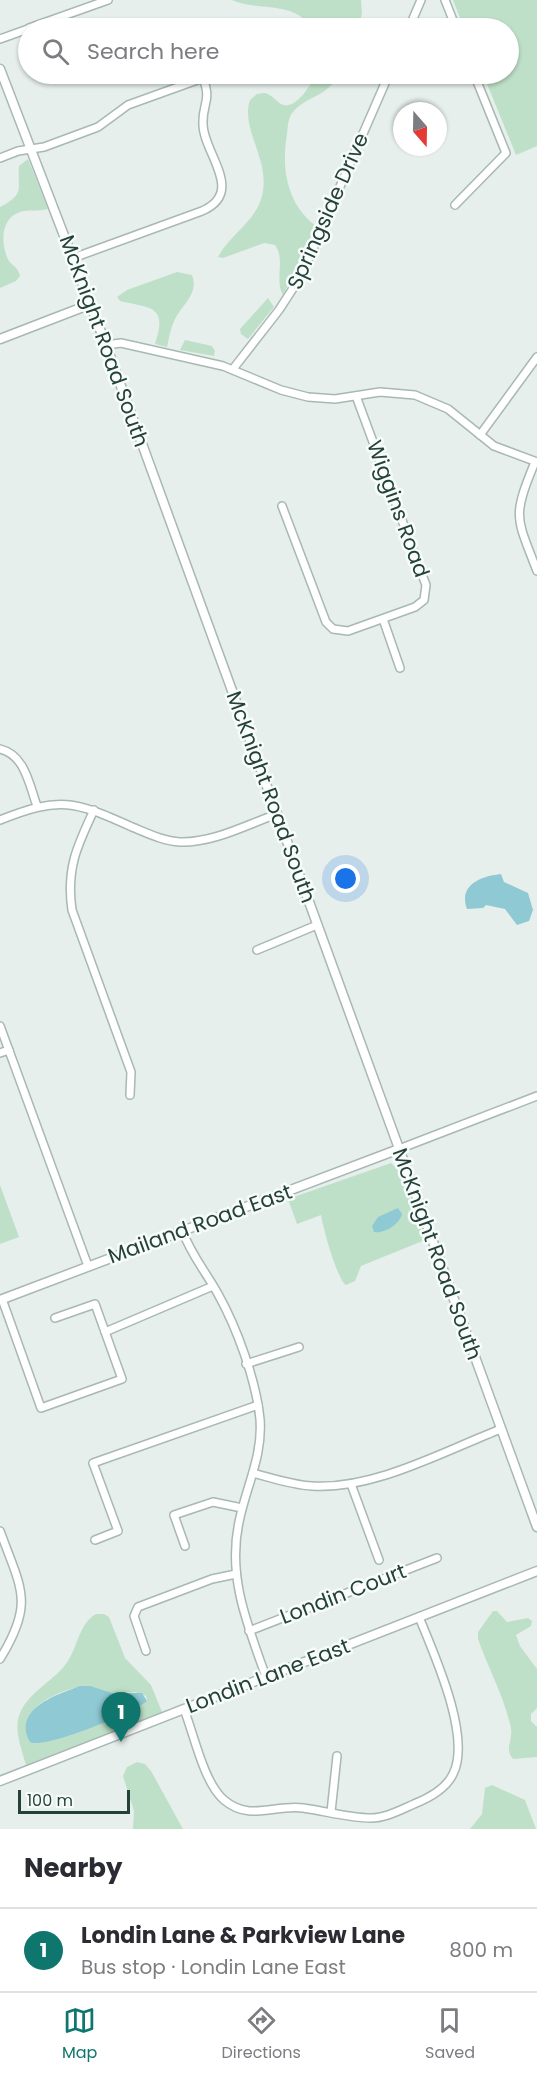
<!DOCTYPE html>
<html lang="en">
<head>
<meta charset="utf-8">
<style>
	:root { --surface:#fff; --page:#f7f7f7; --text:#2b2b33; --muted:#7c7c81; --line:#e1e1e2; --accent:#0f766e }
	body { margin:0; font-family:Poppins,sans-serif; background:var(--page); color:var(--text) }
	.compass { position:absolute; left:393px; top:102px; width:54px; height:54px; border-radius:50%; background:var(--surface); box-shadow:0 2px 4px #0004; rotate:160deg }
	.scale { position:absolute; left:18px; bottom:15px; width:112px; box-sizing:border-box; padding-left:6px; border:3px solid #24423a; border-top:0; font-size:16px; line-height:21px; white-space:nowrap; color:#24423a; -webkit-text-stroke:4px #f7fbf9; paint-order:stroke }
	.you { position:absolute; left:346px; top:879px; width:21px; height:21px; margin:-15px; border:4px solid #fff; border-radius:50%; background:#1a73e8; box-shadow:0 0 0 9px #1a73e833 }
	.badge { display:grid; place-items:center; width:39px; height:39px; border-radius:50%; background:var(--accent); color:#fff; font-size:20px; font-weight:700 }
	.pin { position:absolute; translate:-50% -50px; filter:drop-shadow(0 2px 3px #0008) }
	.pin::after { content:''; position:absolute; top:32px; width:21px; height:18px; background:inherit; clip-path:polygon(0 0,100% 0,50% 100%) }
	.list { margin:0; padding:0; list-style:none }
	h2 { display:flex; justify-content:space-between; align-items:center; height:78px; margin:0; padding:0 24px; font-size:26px }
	h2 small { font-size:20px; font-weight:400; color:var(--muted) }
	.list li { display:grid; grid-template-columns:39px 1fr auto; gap:18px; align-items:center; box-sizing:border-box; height:84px; padding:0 24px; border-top:2px solid var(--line) }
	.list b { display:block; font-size:22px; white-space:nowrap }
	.list p { margin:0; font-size:20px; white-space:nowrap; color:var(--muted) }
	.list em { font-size:20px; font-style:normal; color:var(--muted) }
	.icon { flex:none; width:33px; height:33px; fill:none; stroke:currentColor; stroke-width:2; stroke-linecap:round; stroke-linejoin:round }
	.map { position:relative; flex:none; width:537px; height:1829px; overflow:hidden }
	.search { position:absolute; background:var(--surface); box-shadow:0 2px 4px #0004; left:18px; right:18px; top:18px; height:66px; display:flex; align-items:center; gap:15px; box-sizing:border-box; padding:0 21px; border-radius:33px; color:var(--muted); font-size:22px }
	.sheet { height:162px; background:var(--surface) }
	nav { display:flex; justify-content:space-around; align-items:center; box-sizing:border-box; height:84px; border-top:2px solid var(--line); background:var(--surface); font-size:16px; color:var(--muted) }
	nav a { display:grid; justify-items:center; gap:3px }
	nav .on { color:var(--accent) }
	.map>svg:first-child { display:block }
</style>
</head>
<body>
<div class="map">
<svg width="537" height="1829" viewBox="0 0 537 1829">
	<rect width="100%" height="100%" fill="#e6efeb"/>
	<g fill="#bfe0c8" fill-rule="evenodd">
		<path d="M 232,0 L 361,0 L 362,13 L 359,28 L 311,28 C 294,0 259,12 232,0 Z"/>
		<path d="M 453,0 L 537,0 L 537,146 L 516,155 L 483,74 L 508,74 L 508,28 L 464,28 Z"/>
		<path d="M 316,74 L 338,74 C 329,97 307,95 293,112 C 288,118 288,126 287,134 C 281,169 287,204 316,226 L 283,295 C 274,280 286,260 275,245 L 264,243 L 223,258 L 218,257 C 230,234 255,223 262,196 C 271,160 240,129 250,100 L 257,94 L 265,93 C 272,95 275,100 281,104 C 295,112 312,83 316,74 Z"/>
		<path d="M 28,159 L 48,209 C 40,211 32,210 24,211 C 2,215 0,239 7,257 C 10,266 18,265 20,276 L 16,281 L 0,288 L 0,207 C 26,193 17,189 19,166 Z"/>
		<path d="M 177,272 L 192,275 C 199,293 183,304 175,319 C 171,327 169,337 167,347 L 155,344 C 169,305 149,308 120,301 L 117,297 L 127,290 Z"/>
		<path d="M 268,298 L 274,307 L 248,339 L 241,334 L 240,329 Z"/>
		<path d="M 185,340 L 212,346 L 215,351 L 214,356 L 180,350 Z"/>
		<path d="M 391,1163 L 399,1171 L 425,1240 L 361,1266 L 355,1281 L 346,1285 C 337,1279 323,1228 321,1215 L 297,1224 L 288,1199 Z"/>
		<path d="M 0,1185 L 19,1237 L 0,1244 Z"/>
		<path d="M 493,1611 L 497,1611 L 507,1622 L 528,1618 L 532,1621 L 531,1626 L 516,1635 L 520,1646 L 537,1669 L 537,1708 L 531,1714 L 531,1721 L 537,1727 L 537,1757 L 513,1759 C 503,1747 515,1740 510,1724 C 503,1694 488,1668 478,1639 L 478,1632 Z"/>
		<path d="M 96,1614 L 104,1614 L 109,1617 L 125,1658 L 151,1685 L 162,1712 L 26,1765 C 22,1750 14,1731 19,1716 C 26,1694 52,1682 65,1665 C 78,1649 78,1624 96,1614 ZM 83,1686 L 112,1693 L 135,1692 L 146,1696 L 147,1701 L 103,1723 L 27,1721 C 34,1701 63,1690 83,1686 Z"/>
		<path d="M 137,1762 L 145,1764 L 151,1771 L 183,1829 L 133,1829 L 134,1811 L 123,1776 L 127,1767 Z"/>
		<path d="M 492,1785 L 525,1800 L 536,1829 L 470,1829 L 482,1814 L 485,1788 Z"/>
	</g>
	<g fill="#8ec9d4">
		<path d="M 501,874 L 504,882 L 528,893 L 533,910 L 529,921 L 517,925 L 505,909 L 486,905 L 483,908 L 467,909 C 458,885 481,876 501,874 Z"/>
		<path d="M 398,1208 L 402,1214 C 400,1224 384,1234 374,1232 L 372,1226 L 378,1217 Z"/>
		<path d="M 80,1686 L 90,1686 L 112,1693 L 142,1693 L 147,1701 C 135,1712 43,1750 30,1742 C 12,1709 56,1695 80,1686 Z"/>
	</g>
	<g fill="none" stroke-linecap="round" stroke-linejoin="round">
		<defs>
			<g id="minor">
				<path d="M 445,0 L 456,28"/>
				<path d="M 29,28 L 108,0"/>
				<path d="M 409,28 L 421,0"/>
				<path d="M 0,39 L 28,29"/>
				<path d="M 0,158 L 18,151 L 44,147 L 98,127 L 128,105 L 214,74"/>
				<path d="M 455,205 L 506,153 L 474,74"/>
				<path d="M 73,258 L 202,211 C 246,192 203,153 203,124 C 202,103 212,102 203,78"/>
				<path d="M 106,345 L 121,343 L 223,366 L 281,390 L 308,397 L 335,399 L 380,392 L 415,395 L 448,409 L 494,446 L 537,462"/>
				<path d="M 233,369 L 279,310 L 301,276 L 389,74"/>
				<path d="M 480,435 L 537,357"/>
				<path d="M 535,462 C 512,518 516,516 537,571"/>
				<path d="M 282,506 L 326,622 L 333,629 L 348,631 L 415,607 L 424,600 L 426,585 L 356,396"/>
				<path d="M 383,619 L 400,668"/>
				<path d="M 0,749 C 25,755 29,784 37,806"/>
				<path d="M 94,810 C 77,846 66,869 72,910 L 131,1072 L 130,1095"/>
				<path d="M 0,820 C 60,796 74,801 132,827 C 147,833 163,841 180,842 C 213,843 246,825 277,814"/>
				<path d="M 257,950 L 317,925"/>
				<path d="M 0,1026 L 88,1266"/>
				<path d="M 0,1053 L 9,1050"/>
				<path d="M 399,1149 L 537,1096"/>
				<path d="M 182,1230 C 191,1255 206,1272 218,1294 C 237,1328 256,1380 260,1419 C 263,1456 246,1487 239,1522 C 227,1577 248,1626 266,1677"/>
				<path d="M 2,1299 L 41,1408 L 122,1379 L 95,1304 L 55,1318"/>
				<path d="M 105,1332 L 213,1286"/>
				<path d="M 246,1364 L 299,1347"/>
				<path d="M 253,1473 C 272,1478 292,1485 312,1486 C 374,1490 444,1451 501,1429"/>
				<path d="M 351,1484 L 379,1560"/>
				<path d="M 0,1531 C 21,1589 35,1602 0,1659"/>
				<path d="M 95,1540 L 118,1531 L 93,1463 L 258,1405"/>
				<path d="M 185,1546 L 174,1515 L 213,1502 L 242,1508"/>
				<path d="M 249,1631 L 437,1558"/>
				<path d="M 146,1651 L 134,1616 L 138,1607 L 212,1579 L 236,1574"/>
				<path d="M 184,1709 C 194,1735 204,1783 224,1800 C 250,1822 275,1804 303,1808 C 325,1811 349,1818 371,1818 C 386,1818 400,1810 414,1804 C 429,1798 446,1789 453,1774 C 472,1737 434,1654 419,1617"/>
				<path d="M 331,1812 L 337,1756"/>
			</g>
			<g id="tertiary">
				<path d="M 0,69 L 106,345 L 537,1527"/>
				<path d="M 0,339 L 91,304"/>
				<path d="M 0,1300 L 399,1149"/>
				<path d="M 0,1781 L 537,1571"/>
			</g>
		</defs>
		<use href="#minor" stroke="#a8b8b2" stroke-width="10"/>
		<use href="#tertiary" stroke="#a8b8b2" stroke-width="11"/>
		<use href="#minor" stroke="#fff" stroke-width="7"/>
		<use href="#tertiary" stroke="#fff" stroke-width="8"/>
	</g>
	<g text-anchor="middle" stroke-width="5" stroke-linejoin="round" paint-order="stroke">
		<g font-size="21" fill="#24423a" stroke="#f7fbf9">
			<text transform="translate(328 211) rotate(-66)" y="7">Springside Drive</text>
			<text transform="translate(104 341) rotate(70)" y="7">McKnight Road South</text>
			<text transform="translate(398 509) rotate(70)" y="7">Wiggins Road</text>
			<text transform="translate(271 797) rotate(70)" y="7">McKnight Road South</text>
			<text transform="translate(200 1224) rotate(-20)" y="7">Mailand Road East</text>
			<text transform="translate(437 1254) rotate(70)" y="7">McKnight Road South</text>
			<text transform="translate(343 1594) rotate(-21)" y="7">Londin Court</text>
			<text transform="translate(268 1676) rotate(-21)" y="7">Londin Lane East</text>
		</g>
	</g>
</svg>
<svg class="compass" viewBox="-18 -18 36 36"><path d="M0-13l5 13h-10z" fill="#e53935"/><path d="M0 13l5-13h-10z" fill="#7c7c81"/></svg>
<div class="scale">100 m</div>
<div class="you"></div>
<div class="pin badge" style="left:121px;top:1742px">1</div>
<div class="search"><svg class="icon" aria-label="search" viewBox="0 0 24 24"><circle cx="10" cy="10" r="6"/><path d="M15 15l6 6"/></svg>Search here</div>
</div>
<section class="sheet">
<h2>Nearby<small></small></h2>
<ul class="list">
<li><span class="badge">1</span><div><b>Londin Lane &amp; Parkview Lane</b><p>Bus stop · Londin Lane East</p></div><em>800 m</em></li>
</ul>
</section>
<nav>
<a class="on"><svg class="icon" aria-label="map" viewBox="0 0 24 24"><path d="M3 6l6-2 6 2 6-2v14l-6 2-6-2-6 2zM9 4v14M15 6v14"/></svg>Map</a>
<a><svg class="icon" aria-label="directions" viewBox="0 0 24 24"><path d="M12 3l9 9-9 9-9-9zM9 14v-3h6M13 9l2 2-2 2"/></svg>Directions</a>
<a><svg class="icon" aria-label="saved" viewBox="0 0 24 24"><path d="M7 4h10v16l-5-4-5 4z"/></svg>Saved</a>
</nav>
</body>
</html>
